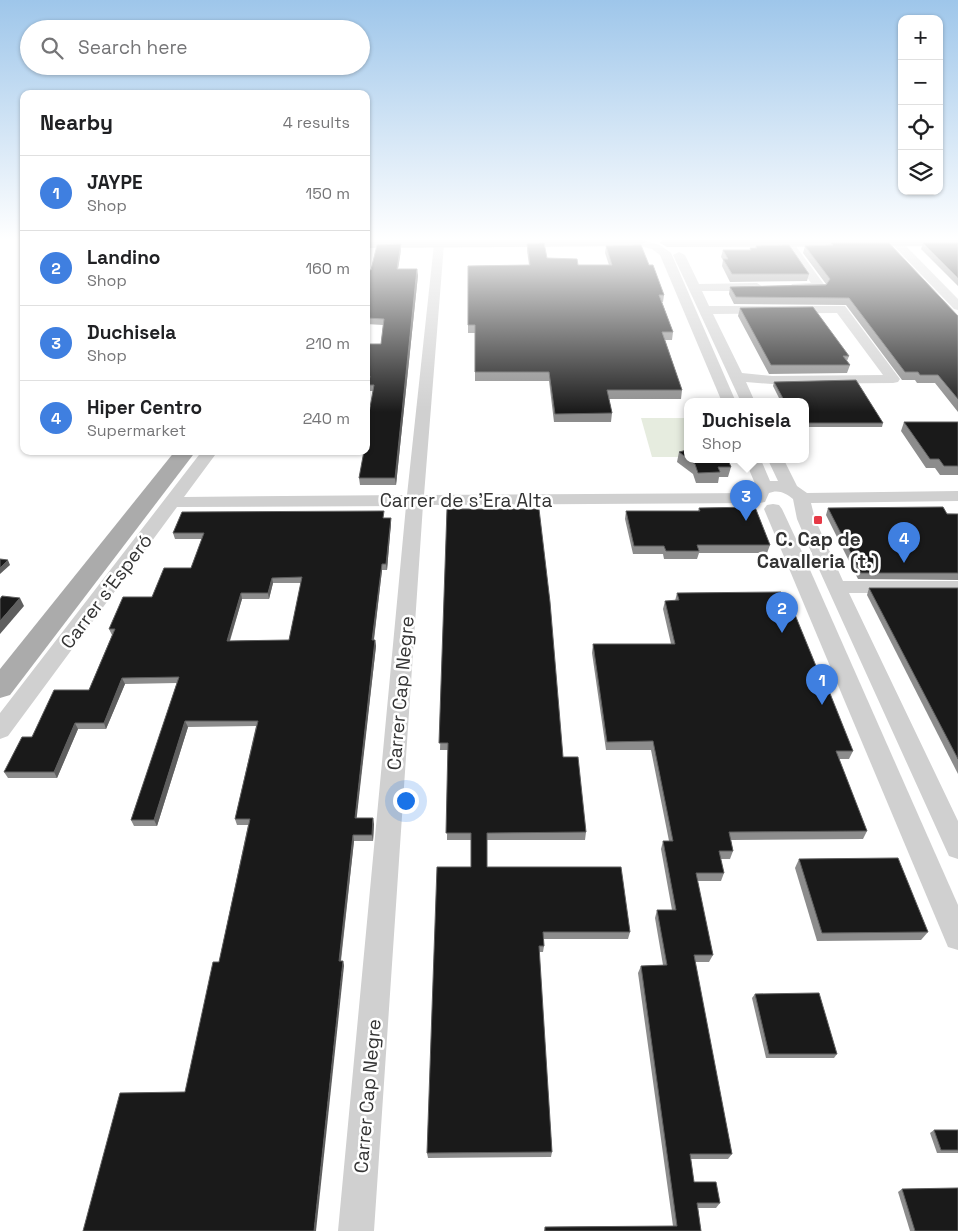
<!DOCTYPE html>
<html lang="en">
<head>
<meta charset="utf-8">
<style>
	:root { --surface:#fff; --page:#f6f6f6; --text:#202124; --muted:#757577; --line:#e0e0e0; --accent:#7c3aed }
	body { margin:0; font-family:"Space Grotesk",sans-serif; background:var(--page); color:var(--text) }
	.controls { position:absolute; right:15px; top:15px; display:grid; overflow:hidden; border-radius:10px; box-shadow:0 1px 4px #0004 }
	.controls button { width:45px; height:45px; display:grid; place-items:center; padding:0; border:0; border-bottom:1px solid var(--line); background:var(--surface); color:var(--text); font:25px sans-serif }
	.you { position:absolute; left:405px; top:800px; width:18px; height:18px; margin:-12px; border:4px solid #fff; border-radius:50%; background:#1a73e8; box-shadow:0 0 0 8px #1a73e833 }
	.badge { display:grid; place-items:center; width:32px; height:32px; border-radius:50%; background:var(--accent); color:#fff; font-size:16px; font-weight:700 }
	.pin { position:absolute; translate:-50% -41px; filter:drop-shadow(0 1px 2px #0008) }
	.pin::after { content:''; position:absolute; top:26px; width:18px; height:15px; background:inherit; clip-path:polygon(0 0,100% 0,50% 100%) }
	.popup { position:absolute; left:684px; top:398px; width:125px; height:65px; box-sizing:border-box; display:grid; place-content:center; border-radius:10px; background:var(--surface); filter:drop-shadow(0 1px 4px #0005); font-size:16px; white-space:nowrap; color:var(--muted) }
	.popup b { font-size:19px; color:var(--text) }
	.popup::after { content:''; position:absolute; left:50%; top:100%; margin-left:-10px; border:10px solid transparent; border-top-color:var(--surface) }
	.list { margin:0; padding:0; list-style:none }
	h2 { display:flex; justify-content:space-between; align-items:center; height:65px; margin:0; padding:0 20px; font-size:21px }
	h2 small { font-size:16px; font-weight:400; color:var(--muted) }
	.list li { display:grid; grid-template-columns:32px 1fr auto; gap:15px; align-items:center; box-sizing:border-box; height:75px; padding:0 20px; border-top:1px solid var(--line) }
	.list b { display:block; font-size:19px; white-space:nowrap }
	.list p { margin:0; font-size:16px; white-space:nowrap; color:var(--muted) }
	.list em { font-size:16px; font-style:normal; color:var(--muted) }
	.icon { flex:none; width:28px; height:28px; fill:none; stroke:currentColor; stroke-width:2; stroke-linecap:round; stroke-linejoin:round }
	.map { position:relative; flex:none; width:958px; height:1231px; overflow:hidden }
	.search { position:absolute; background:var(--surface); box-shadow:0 1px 4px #0004; left:20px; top:20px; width:350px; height:55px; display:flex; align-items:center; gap:12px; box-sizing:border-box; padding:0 18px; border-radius:28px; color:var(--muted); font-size:19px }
	.panel { position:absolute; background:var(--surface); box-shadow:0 1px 4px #0004; left:20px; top:90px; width:350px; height:365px; border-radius:10px }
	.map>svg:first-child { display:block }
</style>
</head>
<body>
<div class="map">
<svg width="958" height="1231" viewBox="0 0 958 1231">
	<rect width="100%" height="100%" fill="#fff"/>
	<path fill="#e6ecdf" d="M 641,418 L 687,418 L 687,457 L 652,457 Z"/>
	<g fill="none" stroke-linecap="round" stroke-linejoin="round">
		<g fill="#d0d0d0" fill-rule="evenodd">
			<path d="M 642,240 L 660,245 L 671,253 L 736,402 L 722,402 L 660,255 L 652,249 L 637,245 L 636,243 L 637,241 Z"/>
			<path d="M 787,240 L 792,241 L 826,287 L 824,290 L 792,290 L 790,287 L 792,284 L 811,283 L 783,243 Z"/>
			<path d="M 439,241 L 444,244 L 424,495 L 752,493 L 756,486 L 745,460 L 761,460 L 770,481 L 778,481 L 768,460 L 784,460 L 797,486 L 807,493 L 958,491 L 958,501 L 811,503 L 815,519 L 843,581 L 958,581 L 958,593 L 849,593 L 958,821 L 958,859 L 949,856 L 812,554 L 797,519 L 793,499 C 786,493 778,489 769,493 L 765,502 L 759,503 L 423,505 L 374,1231 L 338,1231 L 406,506 L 177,507 L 8,736 L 0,739 L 0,713 L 202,451 L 218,451 L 184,497 L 407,495 L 434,244 Z"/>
			<path d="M 893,241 L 901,241 L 958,299 L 958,310 L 954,309 L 893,245 L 892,243 Z"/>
			<path d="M 679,252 L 685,255 L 699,284 L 757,283 L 763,287 L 757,291 L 702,291 L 709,306 L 845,306 L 900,379 L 898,382 L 893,383 L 772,384 L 746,382 L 755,402 L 741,402 L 673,255 ZM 837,313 L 883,375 L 772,376 L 742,373 L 713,314 Z"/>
			<path d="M 773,504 L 779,505 L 782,509 L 803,554 L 958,905 L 958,950 L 948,947 L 764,509 L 767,505 Z"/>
		</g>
		<g fill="#ababab" fill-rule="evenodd">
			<path d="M 366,240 L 643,240 L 645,242 L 638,246 L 366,248 Z"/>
			<path d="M 662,240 L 958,240 L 958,246 L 667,247 L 660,243 Z"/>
			<path d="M 175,451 L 196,451 L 10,695 L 0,698 L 0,669 Z"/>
		</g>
	</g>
	<g fill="#8c8c8c" fill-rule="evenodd">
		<path d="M 831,243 L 958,316 L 958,412 L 935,383 L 917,383 L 915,380 L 902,380 L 846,305 L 734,304 L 729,294 L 730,287 L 826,284 L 803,253 L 805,246 L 831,245 Z"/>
		<path d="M 923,243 L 958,243 L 958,286 L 921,249 Z"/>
		<path d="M 401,244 L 401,250 L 398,269 L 418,275 L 396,485 L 360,485 L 359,478 L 364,453 L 363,453 L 363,451 L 366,451 L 373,391 L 369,391 L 369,383 L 366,383 L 366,344 L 381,344 L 383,325 L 366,324 L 366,270 L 371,270 Z"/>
		<path d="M 527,244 L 547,258 L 578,265 L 609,265 L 605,253 L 606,246 L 649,265 L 664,295 L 663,302 L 662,302 L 673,332 L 672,340 L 665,340 L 682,390 L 681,399 L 609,399 L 612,413 L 611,422 L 554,422 L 549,381 L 475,381 L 475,333 L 468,333 L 468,266 L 529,265 L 527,251 Z"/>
		<path d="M 756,246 L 809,274 L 807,281 L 730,282 L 722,266 L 723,260 L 721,257 L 723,250 L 750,250 L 750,248 L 755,248 Z"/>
		<path d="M 740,308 L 849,356 L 847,361 L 850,365 L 847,373 L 769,374 L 738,316 Z"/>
		<path d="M 774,382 L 883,423 L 882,427 L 805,427 L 805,402 L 781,402 L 773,386 Z"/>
		<path d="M 904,422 L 958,422 L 958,475 L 940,475 L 935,468 L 926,468 L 901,431 Z"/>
		<path d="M 687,450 L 687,460 L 728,460 L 731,467 L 728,477 L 719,477 L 718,483 L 696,483 L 693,474 L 677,462 L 679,452 Z"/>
		<path d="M 699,508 L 770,545 L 767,553 L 699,553 L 697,559 L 664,559 L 663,554 L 633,554 L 625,519 L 626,511 L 698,511 Z"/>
		<path d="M 828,508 L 958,514 L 958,580 L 858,579 L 826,515 Z"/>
		<path d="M 447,509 L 563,757 L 586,832 L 585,840 L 487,840 L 487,867 L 630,932 L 628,939 L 543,939 L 544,946 L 543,952 L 539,952 L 552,1152 L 551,1157 L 428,1158 L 427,1153 L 471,867 L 471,840 L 447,840 L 448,750 L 440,750 Z"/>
		<path d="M 384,518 L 391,523 L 387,570 L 382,570 L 374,640 L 375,640 L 376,646 L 356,818 L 374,824 L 373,841 L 354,841 L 341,961 L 343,961 L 344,966 L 185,1092 L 219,962 L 248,825 L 237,825 L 235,819 L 256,726 L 188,727 L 157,826 L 134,826 L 131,820 L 177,683 L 125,684 L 106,729 L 78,729 L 57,778 L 8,778 L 4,772 L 32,737 L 89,690 L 112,635 L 109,629 L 191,568 L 202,539 L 175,539 L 173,533 ZM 273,583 L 301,583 L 289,640 L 230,641 L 242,599 L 269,599 Z"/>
		<path d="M 869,588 L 958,588 L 958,774 L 867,595 Z"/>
		<path d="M 677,593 L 816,666 L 853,751 L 849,759 L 839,759 L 867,831 L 863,839 L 731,840 L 733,851 L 730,859 L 720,859 L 724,873 L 721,881 L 697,881 L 713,955 L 709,962 L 695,962 L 732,1154 L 728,1159 L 691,1159 L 694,1182 L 720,1203 L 716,1208 L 698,1208 L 701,1231 L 544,1231 L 545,1227 L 673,1226 L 638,973 L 641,966 L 663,965 L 655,918 L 657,910 L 672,910 L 661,849 L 663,841 L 669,841 L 651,750 L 606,750 L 592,653 L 593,644 L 671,644 L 663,609 L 665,601 L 675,601 Z"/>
		<path d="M 799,859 L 928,932 L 921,940 L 817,941 L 795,868 Z"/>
		<path d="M 755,994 L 837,1054 L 834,1058 L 766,1058 L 752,998 Z"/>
		<path d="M 934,1130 L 958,1130 L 958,1153 L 937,1153 L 930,1133 Z"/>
		<path d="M 902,1189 L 958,1231 L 910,1231 L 898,1192 Z"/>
	</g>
	<g fill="#5f5f5f">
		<path d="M 401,244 L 401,250 L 397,275 L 397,269 Z"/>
		<path d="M 417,269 L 418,275 L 396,485 L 395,478 Z"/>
		<path d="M 391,518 L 391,523 L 387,570 L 386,564 Z"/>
		<path d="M 8,560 L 10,565 L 0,574 L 0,568 Z"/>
		<path d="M 382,564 L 382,570 L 373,646 L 372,640 Z"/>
		<path d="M 272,578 L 273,583 L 269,599 L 268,593 Z"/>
		<path d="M 241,593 L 242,599 L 228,646 L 227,641 Z"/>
		<path d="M 20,598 L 24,606 L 0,634 L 0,621 Z"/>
		<path d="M 375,640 L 376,646 L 356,824 L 355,818 Z"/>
		<path d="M 122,678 L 125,684 L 106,729 L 104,723 Z"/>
		<path d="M 185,721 L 188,727 L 157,826 L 154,820 Z"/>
		<path d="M 75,723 L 78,729 L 57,778 L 54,772 Z"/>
		<path d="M 373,818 L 374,824 L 373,841 L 372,835 Z"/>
		<path d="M 353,835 L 354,841 L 340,966 L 339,961 Z"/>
		<path d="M 343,961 L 344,966 L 316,1231 L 314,1231 Z"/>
	</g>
	<g fill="#1a1a1a" stroke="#5f5f5f" fill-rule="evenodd">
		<path d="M 544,243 L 547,258 L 577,259 L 578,265 L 612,265 L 606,246 L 641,245 L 649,265 L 653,265 L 664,295 L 659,295 L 673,332 L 662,332 L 682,390 L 607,390 L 612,413 L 555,414 L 549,372 L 475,372 L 475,325 L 468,325 L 468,266 L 530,265 L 527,244 Z"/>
		<path d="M 831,243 L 889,243 L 958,316 L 958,399 L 938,375 L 920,375 L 918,372 L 905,372 L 849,298 L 736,297 L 730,287 L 826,285 L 830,279 L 805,246 L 833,245 Z"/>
		<path d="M 923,243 L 958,243 L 958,278 Z"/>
		<path d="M 401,244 L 397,269 L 417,269 L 395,478 L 359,478 L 364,451 L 366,451 L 366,430 L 374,385 L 368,385 L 370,376 L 366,376 L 366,344 L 381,344 L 384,319 L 366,318 L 366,270 L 371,270 L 377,245 Z"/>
		<path d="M 789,245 L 809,274 L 732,274 L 723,259 L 728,259 L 723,250 L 751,250 L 750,248 L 757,248 L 756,246 Z"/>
		<path d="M 813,307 L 849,356 L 843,356 L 850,365 L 771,365 L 740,308 Z"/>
		<path d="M 856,380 L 883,423 L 806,423 L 805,420 L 805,402 L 785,402 L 774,382 Z"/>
		<path d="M 904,422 L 958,422 L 958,466 L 944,466 L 939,459 L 930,459 Z"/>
		<path d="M 687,450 L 687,458 L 679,452 Z"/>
		<path d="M 689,460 L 728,460 L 731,467 L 718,467 L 720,472 L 698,473 L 695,464 Z"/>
		<path d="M 755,507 L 770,545 L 697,545 L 699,551 L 666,551 L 664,546 L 634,546 L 626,511 L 700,511 L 699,508 Z"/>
		<path d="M 943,507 L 947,514 L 958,514 L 958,573 L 861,573 L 828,508 Z"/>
		<path d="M 447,509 L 539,509 L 550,602 L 563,757 L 578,757 L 586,832 L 487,833 L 487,867 L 621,867 L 630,932 L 543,932 L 544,946 L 539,946 L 552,1152 L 427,1153 L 437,867 L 471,867 L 471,833 L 446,833 L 448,743 L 439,743 Z"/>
		<path d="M 384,511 L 383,518 L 391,518 L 386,564 L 382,564 L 372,640 L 375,640 L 355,818 L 373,818 L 372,835 L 353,835 L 339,961 L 343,961 L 314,1231 L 83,1231 L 120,1093 L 185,1092 L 213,962 L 219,962 L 250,819 L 235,819 L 258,721 L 185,721 L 154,820 L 131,820 L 179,677 L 122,678 L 104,723 L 75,723 L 54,772 L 4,772 L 22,737 L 32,737 L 54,690 L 89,690 L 115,629 L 109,629 L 123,597 L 152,597 L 164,568 L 191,568 L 204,533 L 173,533 L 182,512 ZM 302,577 L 289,640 L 227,641 L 241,593 L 268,593 L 272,578 Z"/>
		<path d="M 0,559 L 8,560 L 0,568 Z"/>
		<path d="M 869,588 L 958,588 L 958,759 Z"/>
		<path d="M 781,592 L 789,600 L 816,666 L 819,666 L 853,751 L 836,751 L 867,831 L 729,832 L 733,851 L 719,851 L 724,873 L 696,873 L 713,955 L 694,955 L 732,1154 L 690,1154 L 694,1182 L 716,1182 L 720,1203 L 697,1203 L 701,1231 L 545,1231 L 545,1227 L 677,1226 L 641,966 L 667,965 L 657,910 L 676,910 L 663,841 L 673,841 L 653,741 L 607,742 L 593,644 L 675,644 L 665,601 L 679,600 L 677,593 Z"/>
		<path d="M 2,596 L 20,598 L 0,621 L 0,599 Z"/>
		<path d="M 898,858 L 928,932 L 822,933 L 799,859 Z"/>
		<path d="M 819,993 L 837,1054 L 769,1054 L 755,994 Z"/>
		<path d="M 934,1130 L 958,1130 L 958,1150 L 941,1150 Z"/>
		<path d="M 958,1188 L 958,1231 L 915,1231 L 902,1189 Z"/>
	</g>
	<linearGradient id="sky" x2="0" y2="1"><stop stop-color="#9ec6ea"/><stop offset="0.58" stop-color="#fff"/><stop offset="1" stop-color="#fff" stop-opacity="0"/></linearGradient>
	<rect width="958" height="412" fill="url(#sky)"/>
	<rect fill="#e63946" stroke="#fff" stroke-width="2" x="813" y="515" width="10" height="10" rx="2.5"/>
	<g text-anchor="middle" stroke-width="5" stroke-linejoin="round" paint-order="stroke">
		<g font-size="19" fill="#333" stroke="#fff">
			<text x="466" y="507">Carrer de s'Era Alta</text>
			<text transform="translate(106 591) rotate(-53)" y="7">Carrer s'Esperó</text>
			<text transform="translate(400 693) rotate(-85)" y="7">Carrer Cap Negre</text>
			<text transform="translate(367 1096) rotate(-85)" y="7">Carrer Cap Negre</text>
		</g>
		<g font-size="19" font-weight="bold" fill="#333" stroke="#fff">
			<text x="818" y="546">C. Cap de<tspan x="818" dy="22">Cavalleria (t.)</tspan></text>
		</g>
	</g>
</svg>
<div class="controls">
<button>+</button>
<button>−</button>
<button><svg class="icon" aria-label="locate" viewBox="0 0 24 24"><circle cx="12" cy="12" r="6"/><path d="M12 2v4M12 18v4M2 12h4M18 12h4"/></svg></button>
<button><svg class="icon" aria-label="layers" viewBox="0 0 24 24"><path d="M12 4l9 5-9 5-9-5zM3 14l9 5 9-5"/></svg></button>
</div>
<div class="you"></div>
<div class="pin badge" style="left:822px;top:705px;background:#3f7fe0">1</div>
<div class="pin badge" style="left:782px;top:633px;background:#3f7fe0">2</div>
<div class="pin badge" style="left:746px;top:521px;background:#3f7fe0">3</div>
<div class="popup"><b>Duchisela</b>Shop</div>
<div class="pin badge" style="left:904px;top:563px;background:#3f7fe0">4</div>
<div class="search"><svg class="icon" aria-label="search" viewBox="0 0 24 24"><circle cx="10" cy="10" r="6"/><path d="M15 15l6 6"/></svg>Search here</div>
<section class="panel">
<h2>Nearby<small>4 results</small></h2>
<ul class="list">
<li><span class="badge" style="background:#3f7fe0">1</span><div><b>JAYPE</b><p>Shop</p></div><em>150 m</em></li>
<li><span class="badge" style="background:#3f7fe0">2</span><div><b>Landino</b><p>Shop</p></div><em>160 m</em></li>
<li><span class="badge" style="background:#3f7fe0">3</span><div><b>Duchisela</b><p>Shop</p></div><em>210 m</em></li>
<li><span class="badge" style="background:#3f7fe0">4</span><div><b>Hiper Centro</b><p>Supermarket</p></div><em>240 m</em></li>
</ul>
</section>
</div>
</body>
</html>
